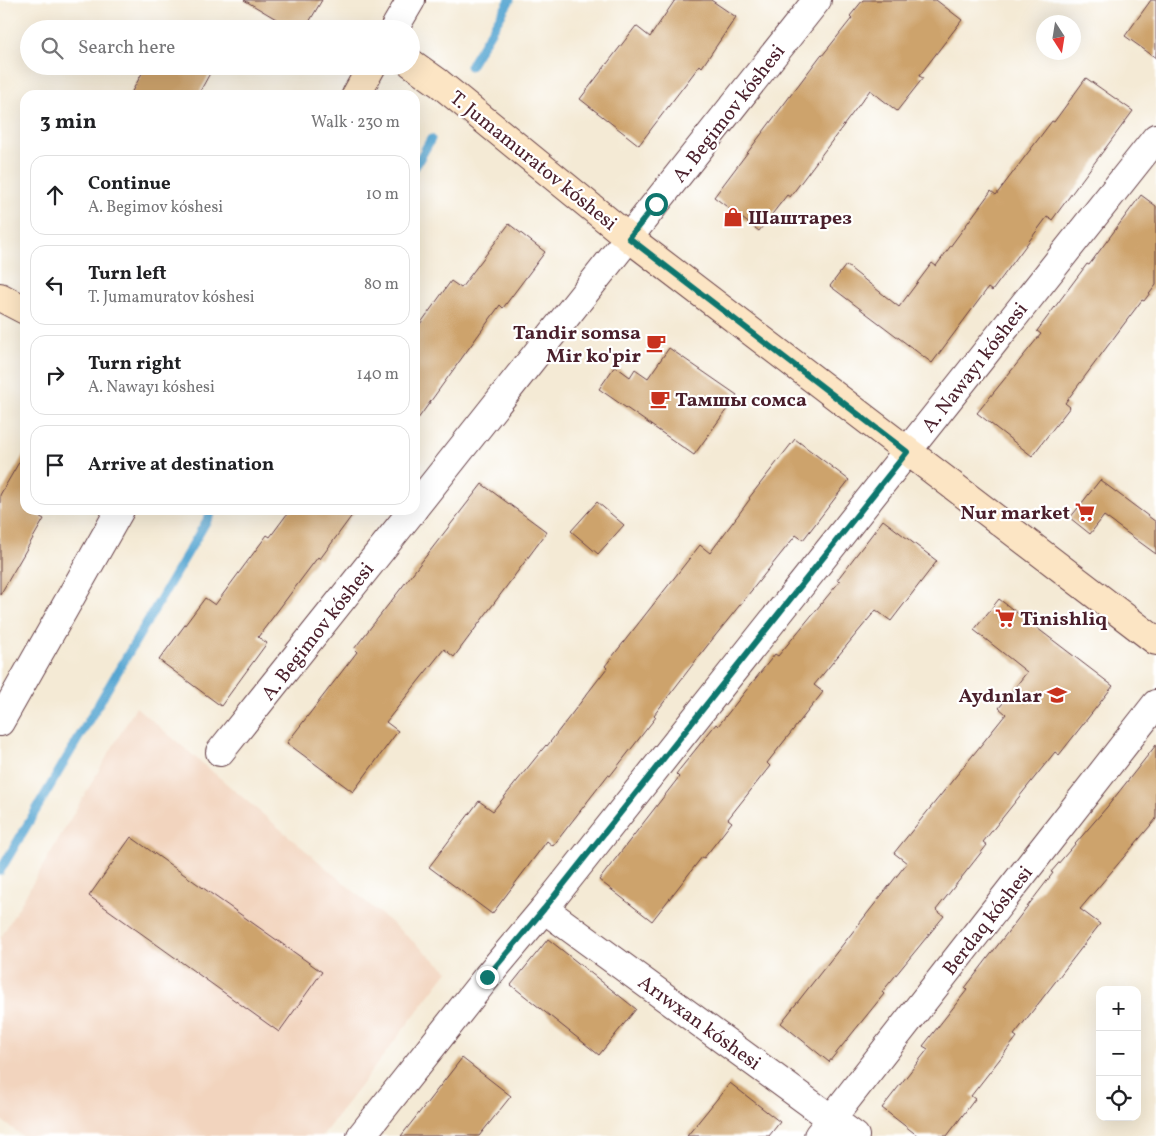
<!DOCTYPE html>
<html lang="en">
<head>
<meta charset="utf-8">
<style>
	:root { --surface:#fff; --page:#f2f2f2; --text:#202124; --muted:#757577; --line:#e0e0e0 }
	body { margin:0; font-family:Vollkorn,serif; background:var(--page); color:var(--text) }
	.controls { position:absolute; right:15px; bottom:15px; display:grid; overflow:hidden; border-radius:10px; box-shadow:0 5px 20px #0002 }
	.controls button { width:45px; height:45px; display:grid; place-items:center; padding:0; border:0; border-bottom:1px solid var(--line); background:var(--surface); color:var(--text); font:25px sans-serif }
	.compass { position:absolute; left:1036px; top:15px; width:45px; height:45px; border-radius:50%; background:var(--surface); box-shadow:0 5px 20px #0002; rotate:168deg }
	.stop { position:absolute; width:15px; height:15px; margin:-11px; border:4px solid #0f766e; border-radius:50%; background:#fff }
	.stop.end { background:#0f766e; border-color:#fff; box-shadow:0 1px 5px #0008 }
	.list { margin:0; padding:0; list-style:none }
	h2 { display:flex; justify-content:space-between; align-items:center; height:65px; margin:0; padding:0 20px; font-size:21px }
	h2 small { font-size:16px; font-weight:400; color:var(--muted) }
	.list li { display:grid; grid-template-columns:32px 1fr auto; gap:15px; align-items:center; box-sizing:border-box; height:80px; margin:0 10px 10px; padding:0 10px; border:1px solid var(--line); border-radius:15px }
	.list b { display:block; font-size:19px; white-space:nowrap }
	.list p { margin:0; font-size:16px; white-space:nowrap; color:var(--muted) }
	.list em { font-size:16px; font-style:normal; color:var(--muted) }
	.icon { flex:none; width:28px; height:28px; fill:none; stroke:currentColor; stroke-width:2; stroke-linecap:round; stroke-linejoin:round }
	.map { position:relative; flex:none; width:1156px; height:1136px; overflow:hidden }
	.search { position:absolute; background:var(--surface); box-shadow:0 5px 20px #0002; left:20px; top:20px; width:400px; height:55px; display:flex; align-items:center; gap:12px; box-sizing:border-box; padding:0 18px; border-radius:28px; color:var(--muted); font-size:19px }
	.panel { position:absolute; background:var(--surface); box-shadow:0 5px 20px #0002; left:20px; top:90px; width:400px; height:425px; border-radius:15px }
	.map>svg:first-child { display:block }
</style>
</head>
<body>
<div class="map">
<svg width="1156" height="1136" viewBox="0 0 1156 1136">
	<rect width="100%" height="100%" fill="#fff"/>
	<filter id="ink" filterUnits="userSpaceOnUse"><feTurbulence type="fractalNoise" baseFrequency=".02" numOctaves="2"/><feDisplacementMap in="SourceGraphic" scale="10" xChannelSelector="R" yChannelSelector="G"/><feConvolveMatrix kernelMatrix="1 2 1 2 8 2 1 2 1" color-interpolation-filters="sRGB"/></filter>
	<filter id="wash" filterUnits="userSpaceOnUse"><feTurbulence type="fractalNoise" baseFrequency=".0096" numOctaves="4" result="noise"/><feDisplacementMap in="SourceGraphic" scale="20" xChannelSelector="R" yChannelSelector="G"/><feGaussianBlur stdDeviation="1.12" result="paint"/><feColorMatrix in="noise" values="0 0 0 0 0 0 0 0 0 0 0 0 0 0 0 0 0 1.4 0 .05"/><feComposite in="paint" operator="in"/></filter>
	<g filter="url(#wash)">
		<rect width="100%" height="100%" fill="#f4ead5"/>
		<path fill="#f2d4be" d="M 136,707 L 448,971 L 322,1136 L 22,1136 L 0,1119 L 0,939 Z"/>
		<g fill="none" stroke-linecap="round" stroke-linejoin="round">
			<g stroke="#57a6d1" stroke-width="9">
				<path d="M 470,66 L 510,0"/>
				<path d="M 415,167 L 431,139"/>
				<path d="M 0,871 L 213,510"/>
			</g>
		</g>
		<g id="blocks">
			<g fill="#cda36c">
				<path d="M 244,0 L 322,0 L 305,29 L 293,29 Z"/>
				<path d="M 675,0 L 711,0 L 736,17 L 702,67 L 700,65 L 639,145 L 580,99 L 636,26 L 650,37 Z"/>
				<path d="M 863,0 L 936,0 L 962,20 L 919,76 L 923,78 L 897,111 L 870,90 L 790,197 L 787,195 L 759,231 L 714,197 L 821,55 L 822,56 L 852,18 L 850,16 Z"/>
				<path d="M 1151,0 L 1156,0 L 1156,58 L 1125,36 Z"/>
				<path d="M 146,66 L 214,66 L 198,95 L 130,95 Z"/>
				<path d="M 1086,78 L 1133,111 L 1052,220 L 1047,217 L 992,291 L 988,288 L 932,363 L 830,286 L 846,265 L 899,307 L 932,263 L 936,266 L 991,191 L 996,195 L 1052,121 L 1054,122 Z"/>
				<path d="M 1141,195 L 1156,206 L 1156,285 L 1144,301 L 1142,300 L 1065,403 L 1070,407 L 1032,456 L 977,413 L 1041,334 L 1037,331 L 1087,264 L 1089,265 Z"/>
				<path d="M 509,224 L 545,252 L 503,308 L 500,305 L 415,423 L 415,331 L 451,281 L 461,288 Z"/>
				<path d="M 669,348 L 737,395 L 694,455 L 599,389 L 615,366 L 630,377 L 635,369 L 648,378 Z"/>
				<path d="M 795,439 L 849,480 L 803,540 L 796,535 L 707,646 L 654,715 L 656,717 L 610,776 L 608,775 L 553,846 L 547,841 L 492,914 L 429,867 L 479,801 L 493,811 L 546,745 L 547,746 L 607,668 L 605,666 L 700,545 L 710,553 L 750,499 L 749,498 Z"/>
				<path d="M 25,452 L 25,510 L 28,510 L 44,519 L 0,595 L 0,495 Z"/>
				<path d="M 1100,480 L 1156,522 L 1156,554 L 1104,516 L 1090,534 L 1070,518 Z"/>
				<path d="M 482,484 L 547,532 L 454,657 L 444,649 L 386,722 L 398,731 L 353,792 L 287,743 L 357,652 L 354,649 Z"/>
				<path d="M 597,502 L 624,525 L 598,554 L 571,531 Z"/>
				<path d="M 290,510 L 356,510 L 320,559 L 318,557 L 258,637 L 267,643 L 221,706 L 159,660 L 205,598 L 215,605 L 267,535 L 270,537 Z"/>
				<path d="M 883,520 L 937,561 L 891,621 L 876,610 L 814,685 L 823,692 L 767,763 L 770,766 L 728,819 L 732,822 L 704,858 L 702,857 L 652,921 L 599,880 L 679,777 L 676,774 L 716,724 L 718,726 L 775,654 L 778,656 L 840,581 L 837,580 Z"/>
				<path d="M 999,599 L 1113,686 L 1059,755 L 1055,752 L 983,842 L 987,845 L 936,910 L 944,916 L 882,992 L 884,994 L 829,1062 L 781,1023 L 907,863 L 894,853 L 1006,714 L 999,708 L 1027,672 L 974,630 Z"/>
				<path d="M 1156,745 L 1156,819 L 1080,909 L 1100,924 L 1014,1035 L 1017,1037 L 971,1096 L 975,1099 L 947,1136 L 918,1136 L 882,1108 L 928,1049 L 923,1046 L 967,990 L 965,988 L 1053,873 L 1051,872 L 1107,807 Z"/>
				<path d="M 131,837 L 322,972 L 279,1032 L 89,896 Z"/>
				<path d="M 548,939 L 636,1009 L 599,1055 L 511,985 Z"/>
				<path d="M 462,1058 L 511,1096 L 479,1136 L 401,1136 Z"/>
				<path d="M 730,1083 L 780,1122 L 769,1136 L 687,1136 Z"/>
			</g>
		</g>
	</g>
	<g filter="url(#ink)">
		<use href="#blocks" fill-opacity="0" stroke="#643d44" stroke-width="1"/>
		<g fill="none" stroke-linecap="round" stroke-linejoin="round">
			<defs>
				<g id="minor">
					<path d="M 415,507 L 817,0"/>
					<path d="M 220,752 L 413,510"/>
					<path d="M 544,909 L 855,1136"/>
					<path d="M 361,1136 L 487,977 L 544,909 L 1156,138"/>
					<path d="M 818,1136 L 1156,704"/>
				</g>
				<g id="tertiary">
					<path d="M 394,29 L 411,0"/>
					<path d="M 0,722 L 120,510"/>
				</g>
				<g id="secondary">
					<path d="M 411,63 L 439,83 L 629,238 L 1156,641"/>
					<path d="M 356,95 L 372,66"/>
					<path d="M 0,297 L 25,310"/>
				</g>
			</defs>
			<use href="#minor" stroke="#643d44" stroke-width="30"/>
			<use href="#tertiary" stroke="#643d44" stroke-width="30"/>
			<use href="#secondary" stroke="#643d44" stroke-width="30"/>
			<use href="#minor" stroke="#fff" stroke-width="28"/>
			<use href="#tertiary" stroke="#fff" stroke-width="28"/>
			<use href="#secondary" stroke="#fce5c4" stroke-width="28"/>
		</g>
	</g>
	<g fill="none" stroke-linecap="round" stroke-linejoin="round" filter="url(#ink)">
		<path stroke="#0f766e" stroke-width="6" d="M 487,977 L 544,909 L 907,452 L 629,238 L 656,204"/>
	</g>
	<defs>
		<symbol id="shop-bare" viewBox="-9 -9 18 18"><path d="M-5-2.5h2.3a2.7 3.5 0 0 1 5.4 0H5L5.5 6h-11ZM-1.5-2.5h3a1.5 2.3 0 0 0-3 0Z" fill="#c8321e" stroke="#fff" stroke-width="2.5" paint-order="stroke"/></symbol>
		<symbol id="cafe-bare" viewBox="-9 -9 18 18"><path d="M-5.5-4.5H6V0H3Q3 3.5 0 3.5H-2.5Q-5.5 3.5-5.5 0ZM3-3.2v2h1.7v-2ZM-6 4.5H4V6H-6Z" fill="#c8321e" stroke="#fff" stroke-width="2.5" paint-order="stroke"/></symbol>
		<symbol id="supermarket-bare" viewBox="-9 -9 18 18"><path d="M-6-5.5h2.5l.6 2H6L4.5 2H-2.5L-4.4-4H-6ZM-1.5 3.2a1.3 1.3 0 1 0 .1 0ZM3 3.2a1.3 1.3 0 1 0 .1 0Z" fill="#c8321e" stroke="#fff" stroke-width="2.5" paint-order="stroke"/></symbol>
		<symbol id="school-bare" viewBox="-9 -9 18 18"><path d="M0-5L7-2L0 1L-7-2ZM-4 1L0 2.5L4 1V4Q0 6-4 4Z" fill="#c8321e" stroke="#fff" stroke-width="2.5" paint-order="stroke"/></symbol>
	</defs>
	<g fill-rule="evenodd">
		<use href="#shop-bare" x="719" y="203" width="28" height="28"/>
		<use href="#cafe-bare" x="642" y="329" width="28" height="28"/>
		<use href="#cafe-bare" x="646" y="385" width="28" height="28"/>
		<use href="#supermarket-bare" x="1071" y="498" width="28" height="28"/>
		<use href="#supermarket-bare" x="991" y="604" width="28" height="28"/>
		<use href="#school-bare" x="1043" y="681" width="28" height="28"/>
	</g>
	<g text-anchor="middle" stroke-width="4.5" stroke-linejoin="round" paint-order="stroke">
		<g font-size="20" fill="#4a1f2b" stroke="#fff">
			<text transform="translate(728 113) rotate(-52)" y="7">A. Begimov kóshesi</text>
			<text transform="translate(534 160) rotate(39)" y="7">T. Jumamuratov kóshesi</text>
			<text transform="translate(974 367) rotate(-52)" y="7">A. Nawayı kóshesi</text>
			<text transform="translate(317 631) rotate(-52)" y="7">A. Begimov kóshesi</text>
			<text transform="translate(987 920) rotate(-52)" y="7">Berdaq kóshesi</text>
			<text transform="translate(700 1022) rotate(36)" y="7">Arıwxan kóshesi</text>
		</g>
		<g font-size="20" font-weight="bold" fill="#4a1f2b" stroke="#fff" text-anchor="start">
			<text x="748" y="224">Шаштарез</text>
			<text x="641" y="339" text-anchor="end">Tandir somsa<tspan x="641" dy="23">Mir ko'pir</tspan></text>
			<text x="675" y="406">Тамшы сомса</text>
			<text x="1070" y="519" text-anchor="end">Nur market</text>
			<text x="1020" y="625">Tinishliq</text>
			<text x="1042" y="702" text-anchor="end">Aydınlar</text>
		</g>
	</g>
</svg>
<div class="controls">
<button>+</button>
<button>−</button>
<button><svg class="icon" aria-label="locate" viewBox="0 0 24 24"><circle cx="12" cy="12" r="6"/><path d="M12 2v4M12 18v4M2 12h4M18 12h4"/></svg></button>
</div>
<svg class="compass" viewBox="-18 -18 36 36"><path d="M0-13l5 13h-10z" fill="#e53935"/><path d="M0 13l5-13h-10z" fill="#757577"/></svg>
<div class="stop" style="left:656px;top:204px"></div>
<div class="stop end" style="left:487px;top:977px"></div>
<div class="search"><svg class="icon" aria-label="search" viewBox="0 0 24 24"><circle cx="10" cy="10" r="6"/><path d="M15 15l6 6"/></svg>Search here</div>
<section class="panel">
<h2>3 min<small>Walk · 230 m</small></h2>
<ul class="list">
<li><svg class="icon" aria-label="ahead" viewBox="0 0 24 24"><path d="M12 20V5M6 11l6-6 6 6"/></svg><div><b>Continue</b><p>A. Begimov kóshesi</p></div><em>10 m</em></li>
<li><svg class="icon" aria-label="left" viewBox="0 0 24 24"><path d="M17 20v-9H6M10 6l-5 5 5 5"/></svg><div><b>Turn left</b><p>T. Jumamuratov kóshesi</p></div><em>80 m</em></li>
<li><svg class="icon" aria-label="right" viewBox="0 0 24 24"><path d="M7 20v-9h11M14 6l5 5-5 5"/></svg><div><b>Turn right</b><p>A. Nawayı kóshesi</p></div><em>140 m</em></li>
<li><svg class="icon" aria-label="arrive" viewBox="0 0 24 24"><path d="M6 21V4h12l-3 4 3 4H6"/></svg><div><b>Arrive at destination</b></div></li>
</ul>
</section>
</div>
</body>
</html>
